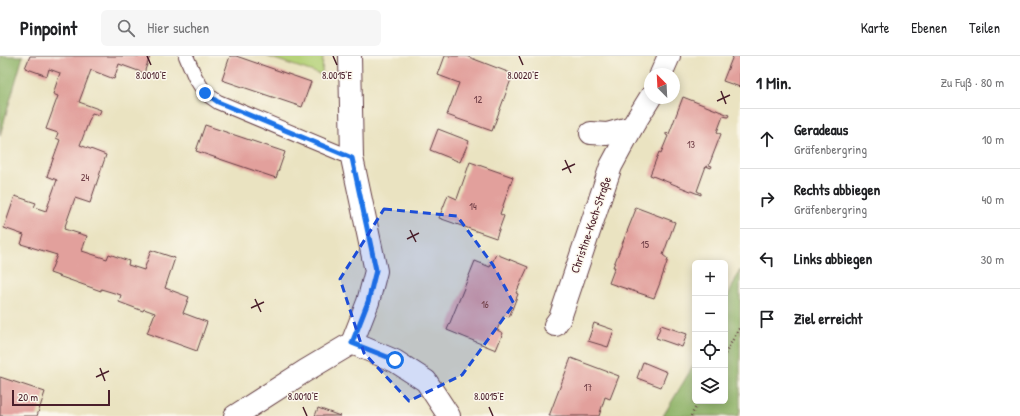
<!DOCTYPE html>
<html lang="de">
<head>
<meta charset="utf-8">
<style>
	:root { --surface:#fff; --page:#f6f6f6; --text:#202124; --muted:#757577; --line:#e0e0e0 }
	body { margin:0; font-family:"Patrick Hand",sans-serif; background:var(--page); color:var(--text) }
	.controls { position:absolute; right:12px; bottom:12px; display:grid; overflow:hidden; border-radius:6px; box-shadow:0 2px 10px #0003 }
	.controls button { width:36px; height:36px; display:grid; place-items:center; padding:0; border:0; border-bottom:1px solid var(--line); background:var(--surface); color:var(--text); font:20px sans-serif }
	.compass { position:absolute; left:644px; top:12px; width:36px; height:36px; border-radius:50%; background:var(--surface); box-shadow:0 2px 10px #0003; rotate:336deg }
	.scale { position:absolute; left:12px; bottom:10px; width:98px; box-sizing:border-box; padding-left:4px; border:2px solid #4a1f2b; border-top:0; font-size:11px; line-height:14px; white-space:nowrap; color:#4a1f2b; -webkit-text-stroke:3px #fbf7ec; paint-order:stroke }
	.stop { position:absolute; width:12px; height:12px; margin:-9px; border:3px solid #1a73e8; border-radius:50%; background:#fff }
	.stop.end { background:#1a73e8; border-color:#fff; box-shadow:0 1px 4px #0008 }
	.list { margin:0; padding:0; list-style:none }
	h2 { display:flex; justify-content:space-between; align-items:center; height:52px; margin:0; padding:0 16px; font-size:17px }
	h2 small { font-size:13px; font-weight:400; color:var(--muted) }
	.list li { display:grid; grid-template-columns:26px 1fr auto; gap:12px; align-items:center; box-sizing:border-box; height:60px; padding:0 16px; border-top:1px solid var(--line) }
	.list b { display:block; font-size:15px; white-space:nowrap }
	.list p { margin:0; font-size:13px; white-space:nowrap; color:var(--muted) }
	.list em { font-size:13px; font-style:normal; color:var(--muted) }
	.icon { flex:none; width:22px; height:22px; fill:none; stroke:currentColor; stroke-width:2; stroke-linecap:round; stroke-linejoin:round }
	.map { position:relative; flex:none; width:740px; height:360px; overflow:hidden }
	header { display:flex; align-items:center; gap:24px; box-sizing:border-box; height:56px; padding:0 20px; background:var(--surface); border-bottom:1px solid var(--line) }
	header strong { font-size:19px }
	nav { display:flex; gap:22px; margin-inline-start:auto; font-size:14px }
	.search { width:280px; height:36px; background:var(--page); display:flex; align-items:center; gap:10px; box-sizing:border-box; padding:0 14px; border-radius:6px; color:var(--muted); font-size:15px }
	main { display:flex }
	aside { flex:1; background:var(--surface) }
	.map>svg:first-child { display:block }
</style>
</head>
<body>
<header>
<strong>Pinpoint</strong>
<div class="search"><svg class="icon" aria-label="search" viewBox="0 0 24 24"><circle cx="10" cy="10" r="6"/><path d="M15 15l6 6"/></svg>Hier suchen</div>
<nav><a>Karte</a><a>Ebenen</a><a>Teilen</a></nav>
</header>
<main>
<div class="map">
<svg width="740" height="360" viewBox="0 0 740 360">
	<rect width="100%" height="100%" fill="#fbf7ec"/>
	<filter id="ink" filterUnits="userSpaceOnUse"><feTurbulence type="fractalNoise" baseFrequency=".025" numOctaves="2"/><feDisplacementMap in="SourceGraphic" scale="8" xChannelSelector="R" yChannelSelector="G"/><feConvolveMatrix kernelMatrix="1 2 1 2 8 2 1 2 1" color-interpolation-filters="sRGB"/></filter>
	<filter id="wash" filterUnits="userSpaceOnUse"><feTurbulence type="fractalNoise" baseFrequency=".012" numOctaves="4" result="noise"/><feDisplacementMap in="SourceGraphic" scale="16" xChannelSelector="R" yChannelSelector="G"/><feGaussianBlur stdDeviation="0.9" result="paint"/><feColorMatrix in="noise" values="0 0 0 0 0 0 0 0 0 0 0 0 0 0 0 0 0 1.4 0 .05"/><feComposite in="paint" operator="in"/></filter>
	<g filter="url(#wash)">
		<rect width="100%" height="100%" fill="#eae3c1"/>
		<path fill="#b5d279" stroke="#807852" d="M 266,0 L 323,0 L 322,19 Z"/>
		<g fill="#90b469" stroke="#6d6a4a">
			<path d="M 0,0 L 23,0 L 0,79 Z"/>
			<path d="M 740,214 L 740,356 L 738,360 L 663,360 L 695,307 L 695,345 L 725,345 L 725,246 Z"/>
		</g>
		<g id="blocks">
			<g fill="#e2a09c">
				<path d="M 30,0 L 150,0 L 144,17 L 119,8 L 114,23 L 91,14 L 79,46 L 101,54 L 99,59 L 92,57 L 80,89 L 106,99 L 90,147 L 75,142 L 64,173 L 87,180 L 82,195 L 107,203 L 109,198 L 129,205 L 128,209 L 144,214 L 151,194 L 175,202 L 165,232 L 189,241 L 183,257 L 207,266 L 197,295 L 147,277 L 155,257 L 144,253 L 143,255 L 119,246 L 121,239 L 101,233 L 101,235 L 50,217 L 57,199 L 21,188 L 24,179 L 4,172 L 15,140 L 36,147 L 34,151 L 46,155 L 57,124 L 47,120 L 60,84 L 56,82 L 58,77 L 46,73 L 58,40 L 53,38 L 60,17 L 49,13 L 47,20 L 25,12 Z"/>
				<path d="M 230,0 L 236,0 L 311,26 L 302,51 L 222,24 Z"/>
				<path d="M 445,0 L 466,0 L 513,18 L 492,75 L 447,59 L 459,27 L 438,19 Z"/>
				<path d="M 733,0 L 740,0 L 740,31 L 723,25 Z"/>
				<path d="M 683,41 L 729,59 L 728,61 L 723,60 L 717,76 L 721,78 L 709,109 L 712,110 L 711,112 L 706,110 L 697,135 L 701,137 L 701,139 L 650,119 L 659,96 L 661,97 L 668,80 L 666,79 L 666,77 L 669,78 Z"/>
				<path d="M 205,69 L 285,96 L 276,122 L 196,95 Z"/>
				<path d="M 438,73 L 469,85 L 460,106 L 430,94 Z"/>
				<path d="M 470,106 L 513,121 L 500,158 L 504,160 L 496,182 L 439,162 L 448,139 L 457,143 Z"/>
				<path d="M 635,151 L 675,166 L 663,199 L 668,203 L 660,227 L 654,242 L 609,227 L 615,211 L 613,211 L 636,153 L 634,153 Z"/>
				<path d="M 496,198 L 528,211 L 516,237 L 518,238 L 509,261 L 504,259 L 497,274 L 503,277 L 496,294 L 447,274 L 475,205 L 490,211 Z"/>
				<path d="M 594,267 L 614,274 L 608,291 L 588,285 Z"/>
				<path d="M 661,269 L 687,278 L 682,291 L 656,282 Z"/>
				<path d="M 571,302 L 619,320 L 610,343 L 605,341 L 599,360 L 549,360 Z"/>
				<path d="M 643,306 L 667,316 L 661,331 L 637,322 Z"/>
				<path d="M 0,321 L 45,336 L 37,360 L 0,360 Z"/>
				<path d="M 318,352 L 340,360 L 315,360 Z"/>
			</g>
		</g>
	</g>
	<g filter="url(#ink)">
		<use href="#blocks" fill-opacity="0" stroke="#623c42" stroke-width="1"/>
		<g fill="none" stroke-linecap="round" stroke-linejoin="round">
			<defs>
				<path id="service" d="M 186,0 L 195,21 L 205,37 L 218,46 L 352,102"/>
				<g id="minor">
					<path d="M 350,0 L 352,102 L 376,215 L 368,246 L 352,287"/>
					<path d="M 661,18 L 669,0"/>
					<path d="M 591,77 L 607,78 L 632,71 L 650,42"/>
					<path d="M 555,269 L 560,262 L 611,110 L 632,71"/>
					<path d="M 352,287 L 395,305 L 426,325 L 449,360"/>
					<path d="M 235,360 L 305,315 L 352,287"/>
				</g>
			</defs>
			<use href="#service" stroke="#623c42" stroke-width="16"/>
			<use href="#minor" stroke="#623c42" stroke-width="24"/>
			<g stroke="#623c42" stroke-width="2.5" stroke-dasharray="1 3" stroke-linecap="butt">
				<path d="M 725,298 L 740,271"/>
				<path d="M 691,360 L 699,345"/>
			</g>
			<use href="#service" stroke="#fff" stroke-width="14"/>
			<use href="#minor" stroke="#fff" stroke-width="22"/>
		</g>
	</g>
	<g fill="none" stroke-linecap="round" stroke-linejoin="round" filter="url(#ink)">
		<path stroke="#1a73e8" stroke-width="5" d="M 205,37 L 218,46 L 352,102 L 376,214 L 368,246 L 352,287 L 395,304"/>
	</g>
	<path fill="#1d4ed8" fill-opacity="0.2" stroke="#1d4ed8" stroke-width="3" stroke-dasharray="8 5" stroke-linejoin="round" d="M 384,153 L 457,160 L 493,209 L 514,248 L 462,319 L 409,345 L 364,297 L 340,223 Z"/>
	<path fill="none" stroke="#4a1f2b" stroke-width="1.5" d="M 147,0 L 151,9M 333,0 L 337,9M 519,0 L 523,9M 721,35 L 726,48M 717,45 L 730,39M 565,104 L 571,117M 562,114 L 575,108M 410,174 L 416,186M 407,183 L 419,177M 255,243 L 261,256M 251,252 L 264,246M 100,312 L 105,325M 96,321 L 109,315M 303,351 L 307,360M 489,351 L 493,360"/>
	<g text-anchor="middle" stroke-width="3" stroke-linejoin="round" paint-order="stroke">
		<g font-size="10" fill="#703f47">
			<text x="478" y="47">12</text>
			<text x="691" y="92">13</text>
			<text x="85" y="125">24</text>
			<text x="473" y="154">14</text>
			<text x="645" y="192">15</text>
			<text x="485" y="252">16</text>
			<text x="588" y="335">17</text>
		</g>
		<g font-size="12" fill="#4a1f2b" stroke="#fbf7ec">
			<text transform="translate(591 169) rotate(-71)" y="4">Christine-Koch-Straße</text>
		</g>
	</g>
	<g font-size="10" text-anchor="middle" fill="#4a1f2b" stroke="#fbf7ec" stroke-width="3" stroke-linejoin="round" paint-order="stroke">
		<text x="151" y="23">8.0010°E</text>
		<text x="337" y="23">8.0015°E</text>
		<text x="523" y="23">8.0020°E</text>
		<text x="303" y="344">8.0010°E</text>
		<text x="489" y="344">8.0015°E</text>
	</g>
</svg>
<div class="controls">
<button>+</button>
<button>−</button>
<button><svg class="icon" aria-label="locate" viewBox="0 0 24 24"><circle cx="12" cy="12" r="6"/><path d="M12 2v4M12 18v4M2 12h4M18 12h4"/></svg></button>
<button><svg class="icon" aria-label="layers" viewBox="0 0 24 24"><path d="M12 4l9 5-9 5-9-5zM3 14l9 5 9-5"/></svg></button>
</div>
<svg class="compass" viewBox="-18 -18 36 36"><path d="M0-13l5 13h-10z" fill="#e53935"/><path d="M0 13l5-13h-10z" fill="#757577"/></svg>
<div class="scale">20 m</div>
<div class="stop" style="left:395px;top:304px"></div>
<div class="stop end" style="left:205px;top:37px"></div>
</div>
<aside>
<h2>1 Min.<small>Zu Fuß · 80 m</small></h2>
<ul class="list">
<li><svg class="icon" aria-label="ahead" viewBox="0 0 24 24"><path d="M12 20V5M6 11l6-6 6 6"/></svg><div><b>Geradeaus</b><p>Gräfenbergring</p></div><em>10 m</em></li>
<li><svg class="icon" aria-label="right" viewBox="0 0 24 24"><path d="M7 20v-9h11M14 6l5 5-5 5"/></svg><div><b>Rechts abbiegen</b><p>Gräfenbergring</p></div><em>40 m</em></li>
<li><svg class="icon" aria-label="left" viewBox="0 0 24 24"><path d="M17 20v-9H6M10 6l-5 5 5 5"/></svg><div><b>Links abbiegen</b></div><em>30 m</em></li>
<li><svg class="icon" aria-label="arrive" viewBox="0 0 24 24"><path d="M6 21V4h12l-3 4 3 4H6"/></svg><div><b>Ziel erreicht</b></div></li>
</ul>
</aside>
</main>
</body>
</html>
